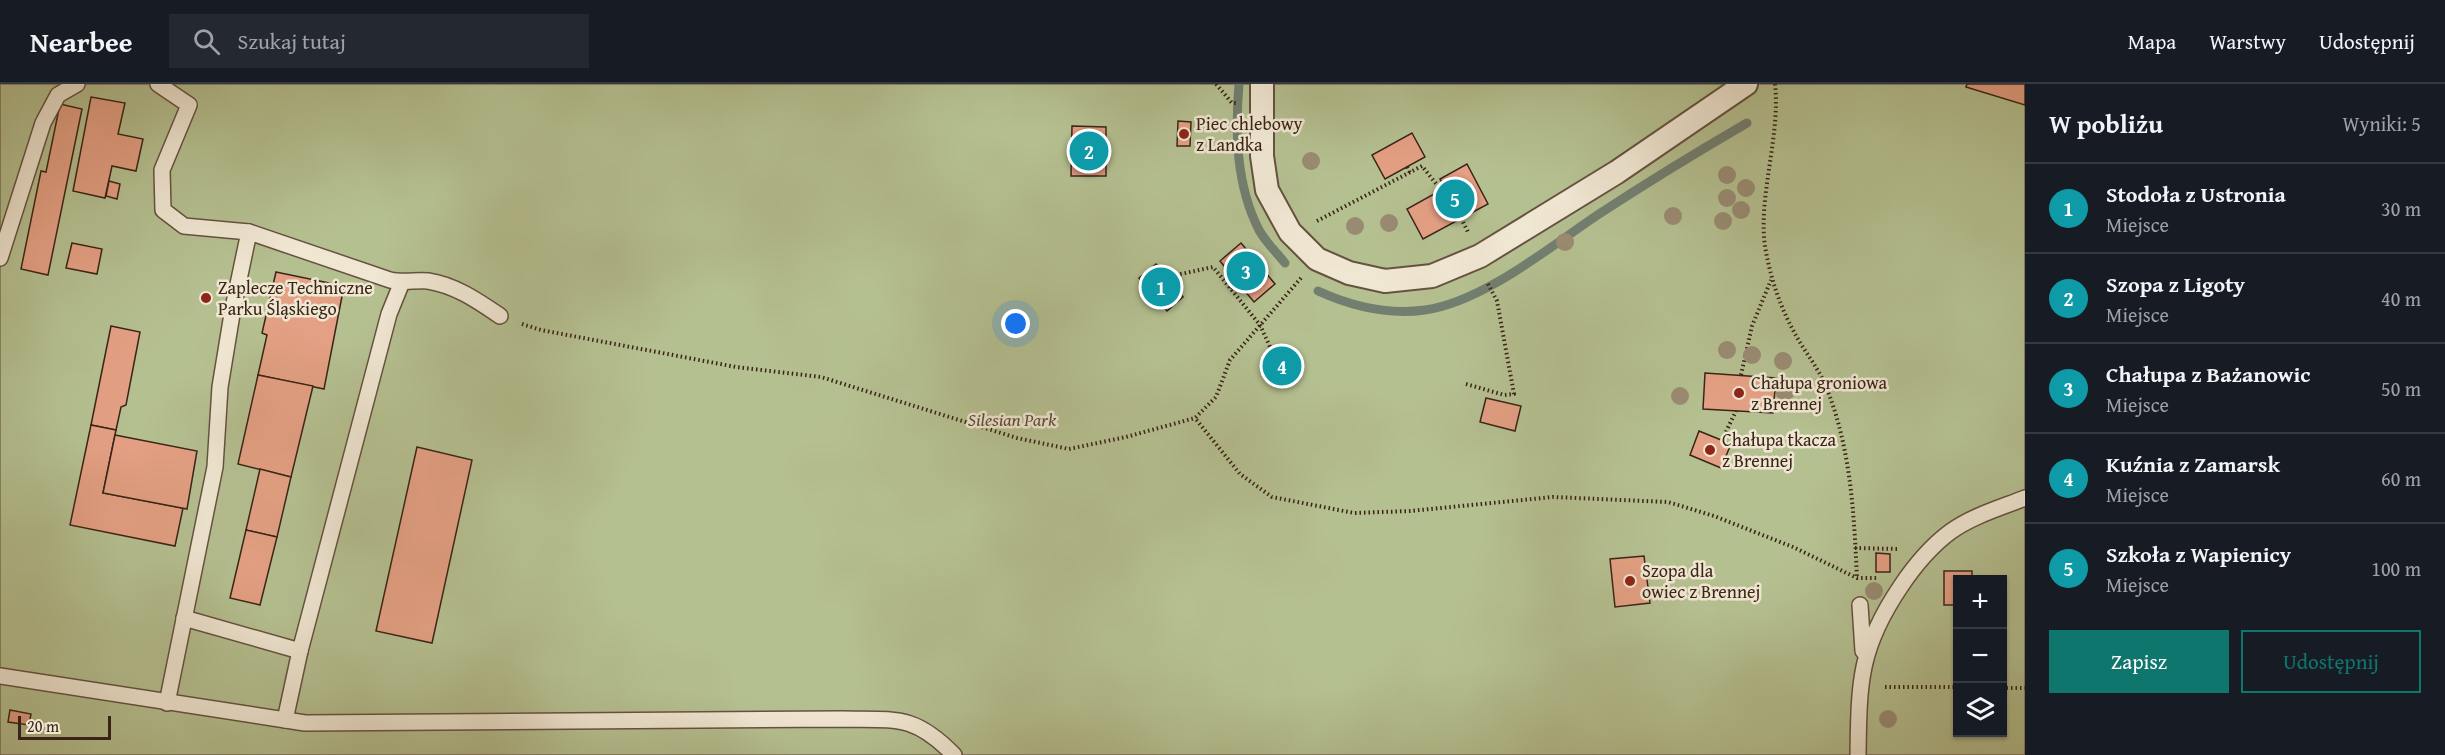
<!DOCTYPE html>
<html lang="pl">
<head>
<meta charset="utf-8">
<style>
	:root { --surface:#171b24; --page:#242831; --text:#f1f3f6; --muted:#9ea1a6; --line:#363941; --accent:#0f766e }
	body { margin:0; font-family:"Gentium Book Plus",serif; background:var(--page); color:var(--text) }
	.controls { position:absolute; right:18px; bottom:18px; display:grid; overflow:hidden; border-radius:0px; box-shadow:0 2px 4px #0004 }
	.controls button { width:54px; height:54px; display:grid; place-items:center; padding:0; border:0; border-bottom:2px solid var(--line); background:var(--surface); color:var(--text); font:30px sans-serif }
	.scale { position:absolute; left:18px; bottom:15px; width:93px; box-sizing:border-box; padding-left:6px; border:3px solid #3a2417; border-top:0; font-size:16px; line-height:21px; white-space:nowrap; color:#3a2417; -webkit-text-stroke:4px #f0e7d3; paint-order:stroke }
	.you { position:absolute; left:1016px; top:240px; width:21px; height:21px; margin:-15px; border:4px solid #fff; border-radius:50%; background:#1a73e8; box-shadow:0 0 0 9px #1a73e833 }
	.badge { display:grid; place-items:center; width:39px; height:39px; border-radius:50%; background:var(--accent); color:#fff; font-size:20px; font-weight:700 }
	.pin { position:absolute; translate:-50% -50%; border:3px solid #fff; box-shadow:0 2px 6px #0006 }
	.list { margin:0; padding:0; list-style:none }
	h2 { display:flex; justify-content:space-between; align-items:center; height:78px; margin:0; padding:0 24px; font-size:26px }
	h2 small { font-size:20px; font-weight:400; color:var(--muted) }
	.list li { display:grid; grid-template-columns:39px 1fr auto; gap:18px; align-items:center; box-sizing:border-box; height:90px; padding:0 24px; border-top:2px solid var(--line) }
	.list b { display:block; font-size:22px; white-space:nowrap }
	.list p { margin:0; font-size:20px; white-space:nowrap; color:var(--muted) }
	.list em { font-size:20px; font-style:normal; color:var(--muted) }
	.actions { display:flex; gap:12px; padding:18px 24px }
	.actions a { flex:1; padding:14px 0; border:2px solid var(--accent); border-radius:0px; text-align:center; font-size:21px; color:var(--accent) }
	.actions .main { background:var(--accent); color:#fff }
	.icon { flex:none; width:33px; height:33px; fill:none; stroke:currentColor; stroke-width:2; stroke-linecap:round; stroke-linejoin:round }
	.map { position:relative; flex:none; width:2025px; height:671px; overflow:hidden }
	header { display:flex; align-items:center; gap:36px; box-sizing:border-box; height:84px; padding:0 30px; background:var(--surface); border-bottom:2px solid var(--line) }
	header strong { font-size:28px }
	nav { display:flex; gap:33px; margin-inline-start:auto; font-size:21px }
	.search { width:420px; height:54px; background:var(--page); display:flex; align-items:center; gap:15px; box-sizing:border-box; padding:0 21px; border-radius:0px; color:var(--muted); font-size:22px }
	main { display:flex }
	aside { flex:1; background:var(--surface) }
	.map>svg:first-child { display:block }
</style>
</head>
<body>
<header>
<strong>Nearbee</strong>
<div class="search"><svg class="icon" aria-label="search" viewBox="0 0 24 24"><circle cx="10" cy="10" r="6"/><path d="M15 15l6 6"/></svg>Szukaj tutaj</div>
<nav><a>Mapa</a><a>Warstwy</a><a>Udostępnij</a></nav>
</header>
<main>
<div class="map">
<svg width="2025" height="671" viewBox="0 0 2025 671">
	<rect width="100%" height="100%" fill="#e8dabc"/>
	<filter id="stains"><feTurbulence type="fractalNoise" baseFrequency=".00333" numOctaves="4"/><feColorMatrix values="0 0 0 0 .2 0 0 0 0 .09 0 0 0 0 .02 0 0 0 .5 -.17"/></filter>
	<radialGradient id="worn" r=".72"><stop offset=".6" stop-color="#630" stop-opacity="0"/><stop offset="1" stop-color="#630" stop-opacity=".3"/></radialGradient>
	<path fill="#b5c091" stroke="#787254" stroke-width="1.5" fill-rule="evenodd" d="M 0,0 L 2025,0 L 2025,671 L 0,671 ZM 1958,496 L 2002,496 L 2002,648 L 1958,648 Z"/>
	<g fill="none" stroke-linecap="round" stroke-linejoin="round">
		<g stroke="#727f70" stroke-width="9">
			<path d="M 1239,0 C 1235,48 1236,101 1259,146 C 1265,157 1276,168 1285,179"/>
			<path d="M 1318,207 C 1351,222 1389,231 1425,226 C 1483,218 1551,162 1599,130 C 1648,98 1697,68 1747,39"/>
		</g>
	</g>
	<g fill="#e4a084" stroke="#3a2417" stroke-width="1.5">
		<path d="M 1967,0 L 2025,0 L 2025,21 L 1966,3 Z"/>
		<path d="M 91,13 L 125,19 L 118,50 L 143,55 L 136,87 L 112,82 L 105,114 L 73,107 Z"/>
		<path d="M 60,20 L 82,25 L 48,191 L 21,185 L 41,87 L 46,88 Z"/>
		<path d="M 1178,37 L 1191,38 L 1190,62 L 1177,62 Z"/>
		<path d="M 1072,42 L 1106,43 L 1106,92 L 1071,92 Z"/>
		<path d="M 1412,49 L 1425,73 L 1385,95 L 1372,71 Z"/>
		<path d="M 1467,80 L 1488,120 L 1423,155 L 1407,125 L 1445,104 L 1440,95 Z"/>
		<path d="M 109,97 L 120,100 L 117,115 L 106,112 Z"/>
		<path d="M 72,159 L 102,165 L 97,190 L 66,184 Z"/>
		<path d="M 1241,159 L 1275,200 L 1254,218 L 1220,177 Z"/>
		<path d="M 1156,180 L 1183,213 L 1167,227 L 1139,194 Z"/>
		<path d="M 276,188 L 344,202 L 324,305 L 258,291 L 267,251 L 262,249 Z"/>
		<path d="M 111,242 L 140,248 L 126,321 L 121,323 L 116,346 L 91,341 Z"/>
		<path d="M 1284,265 L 1299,280 L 1280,298 L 1265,284 Z"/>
		<path d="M 1705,289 L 1776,294 L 1773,329 L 1703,325 Z"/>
		<path d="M 258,291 L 313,302 L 291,393 L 238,380 Z"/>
		<path d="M 1486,314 L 1521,322 L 1515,347 L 1480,338 Z"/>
		<path d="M 91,341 L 116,346 L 103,409 L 183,424 L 175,462 L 70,441 Z"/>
		<path d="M 1699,347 L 1731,360 L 1721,384 L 1690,371 Z"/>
		<path d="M 115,351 L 197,367 L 187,425 L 103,409 Z"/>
		<path d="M 417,363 L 472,376 L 432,559 L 376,547 Z"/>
		<path d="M 260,385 L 291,393 L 277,453 L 246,446 Z"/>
		<path d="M 246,446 L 277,453 L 260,521 L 230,514 Z"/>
		<path d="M 1876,469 L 1890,470 L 1890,488 L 1876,488 Z"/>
		<path d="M 1644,472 L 1650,519 L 1615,523 L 1610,475 Z"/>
		<path d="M 1944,487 L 1972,487 L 1972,496 L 1958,496 L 1958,521 L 1944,521 Z"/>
		<path d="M 10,626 L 31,630 L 29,641 L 8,638 Z"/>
	</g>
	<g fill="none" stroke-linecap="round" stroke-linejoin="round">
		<defs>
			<g id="service">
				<path d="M 158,0 L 189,21 L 162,86 L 163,126 L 184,142 L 249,148"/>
				<path d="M 0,174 L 43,39 L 58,11 L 77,0"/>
				<path d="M 1860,521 L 1863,567"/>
				<path d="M 184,534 L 300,567"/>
				<path d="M 0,592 L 305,639 L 842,635 C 896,636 914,630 954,671"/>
				<path d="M 167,619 L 215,383 L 220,303 L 233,224 L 249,148 L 390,196 C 403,199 415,196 428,197 C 455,201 478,217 500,232"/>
				<path d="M 285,636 L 300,567 L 389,230 L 402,198"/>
				<path d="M 1858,671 C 1859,598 1859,564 1901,502 C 1915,481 1930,463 1950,448 C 1972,432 2000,424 2025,414"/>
			</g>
			<path id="pedestrian" d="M 1262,0 L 1262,72 L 1267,106 L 1290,148 L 1317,175 L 1349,189 L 1385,197 L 1432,192 L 1480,172 L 1617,88 L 1746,0"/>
		</defs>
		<use href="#service" stroke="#665240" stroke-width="18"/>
		<use href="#pedestrian" stroke="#665240" stroke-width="26"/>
		<g stroke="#3a2417" stroke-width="4" stroke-dasharray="1.5 3" stroke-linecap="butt">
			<path d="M 1216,0 L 1232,19 L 1236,19"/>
			<path d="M 1775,0 C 1781,53 1756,118 1766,168 C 1771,195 1780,222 1793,246 C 1803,266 1819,284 1827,305 C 1851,366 1854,430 1857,494"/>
			<path d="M 1407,83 L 1410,89"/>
			<path d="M 1461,134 L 1469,150"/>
			<path d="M 1317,137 L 1422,82 L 1441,106"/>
			<path d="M 1167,193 L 1213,183 L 1260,241 L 1275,274"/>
			<path d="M 1301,194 L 1230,276 L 1216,313 L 1195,334 L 1240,390 L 1272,413 L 1354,429 L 1410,427 L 1553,413 L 1668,418 L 1714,432 L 1793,463 L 1857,494 L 1879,494"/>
			<path d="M 1230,204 L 1237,197"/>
			<path d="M 522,240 L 541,246 L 736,283 L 821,293 L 1017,354 L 1069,365 L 1126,353 L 1195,334"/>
			<path d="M 1741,291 L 1752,242 L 1771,196"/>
			<path d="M 1466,300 L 1504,311 L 1514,310 L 1497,217 L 1487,198"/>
			<path d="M 1722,356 L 1736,327"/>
			<path d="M 1855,464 L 1898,465 L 1898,467"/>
			<path d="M 1885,603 L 1958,603"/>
			<path d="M 2002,604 L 2025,604"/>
		</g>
		<use href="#service" stroke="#f0e7d3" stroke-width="15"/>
		<use href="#pedestrian" stroke="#f0e7d3" stroke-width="22"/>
	</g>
	<g fill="#998b72">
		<circle cx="1311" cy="77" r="9"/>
		<circle cx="1727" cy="91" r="9"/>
		<circle cx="1746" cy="104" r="9"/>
		<circle cx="1727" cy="114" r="9"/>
		<circle cx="1741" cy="126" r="9"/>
		<circle cx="1673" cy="132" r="9"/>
		<circle cx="1723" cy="137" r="9"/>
		<circle cx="1389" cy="139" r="9"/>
		<circle cx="1355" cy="142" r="9"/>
		<circle cx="1565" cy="158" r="9"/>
		<circle cx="1727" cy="266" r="9"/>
		<circle cx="1752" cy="271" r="9"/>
		<circle cx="1783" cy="277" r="9"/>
		<circle cx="1785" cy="309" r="9"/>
		<circle cx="1680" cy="312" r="9"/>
		<circle cx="1874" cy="507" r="9"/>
		<circle cx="1888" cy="635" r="9"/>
	</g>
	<g fill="#8f2418" stroke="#f0e7d3" stroke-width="2">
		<circle cx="1184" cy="50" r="6"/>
		<circle cx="206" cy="214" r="6"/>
		<circle cx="1739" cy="309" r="6"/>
		<circle cx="1710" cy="366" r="6"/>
		<circle cx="1630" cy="497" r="6"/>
	</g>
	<g text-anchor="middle" stroke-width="5" stroke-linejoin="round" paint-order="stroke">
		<g font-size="18" fill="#3a2417" stroke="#f0e7d3" text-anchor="start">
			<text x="1196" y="46">Piec chlebowy<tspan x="1196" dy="21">z Landka</tspan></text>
			<text x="218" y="210">Zaplecze Techniczne<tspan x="218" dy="21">Parku Śląskiego</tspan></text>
			<text x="1751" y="305">Chałupa groniowa<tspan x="1751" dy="21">z Brennej</tspan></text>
			<text x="1722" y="362">Chałupa tkacza<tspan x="1722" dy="21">z Brennej</tspan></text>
			<text x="1642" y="493">Szopa dla<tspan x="1642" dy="21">owiec z Brennej</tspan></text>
		</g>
		<g font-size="18" font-style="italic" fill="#594b36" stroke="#f0e7d3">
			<text x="1012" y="342">Silesian Park</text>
		</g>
	</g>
	<rect width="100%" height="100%" filter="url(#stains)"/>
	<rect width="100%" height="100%" fill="url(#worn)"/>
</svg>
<div class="controls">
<button>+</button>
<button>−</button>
<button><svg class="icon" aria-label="layers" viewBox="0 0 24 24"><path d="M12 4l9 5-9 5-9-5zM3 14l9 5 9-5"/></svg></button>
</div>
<div class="scale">20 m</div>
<div class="you"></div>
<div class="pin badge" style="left:1161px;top:203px;background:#0f9aa8">1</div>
<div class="pin badge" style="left:1089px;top:67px;background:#0f9aa8">2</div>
<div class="pin badge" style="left:1246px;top:187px;background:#0f9aa8">3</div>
<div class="pin badge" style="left:1282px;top:282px;background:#0f9aa8">4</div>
<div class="pin badge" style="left:1455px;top:115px;background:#0f9aa8">5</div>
</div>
<aside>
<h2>W pobliżu<small>Wyniki: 5</small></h2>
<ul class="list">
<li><span class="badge" style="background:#0f9aa8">1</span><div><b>Stodoła z Ustronia</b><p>Miejsce</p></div><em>30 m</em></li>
<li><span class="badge" style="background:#0f9aa8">2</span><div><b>Szopa z Ligoty</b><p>Miejsce</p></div><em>40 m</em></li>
<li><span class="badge" style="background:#0f9aa8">3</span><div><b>Chałupa z Bażanowic</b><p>Miejsce</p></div><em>50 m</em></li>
<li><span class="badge" style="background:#0f9aa8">4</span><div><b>Kuźnia z Zamarsk</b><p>Miejsce</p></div><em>60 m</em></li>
<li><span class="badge" style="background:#0f9aa8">5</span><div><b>Szkoła z Wapienicy</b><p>Miejsce</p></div><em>100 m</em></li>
</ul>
<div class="actions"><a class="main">Zapisz</a><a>Udostępnij</a></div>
</aside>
</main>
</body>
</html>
